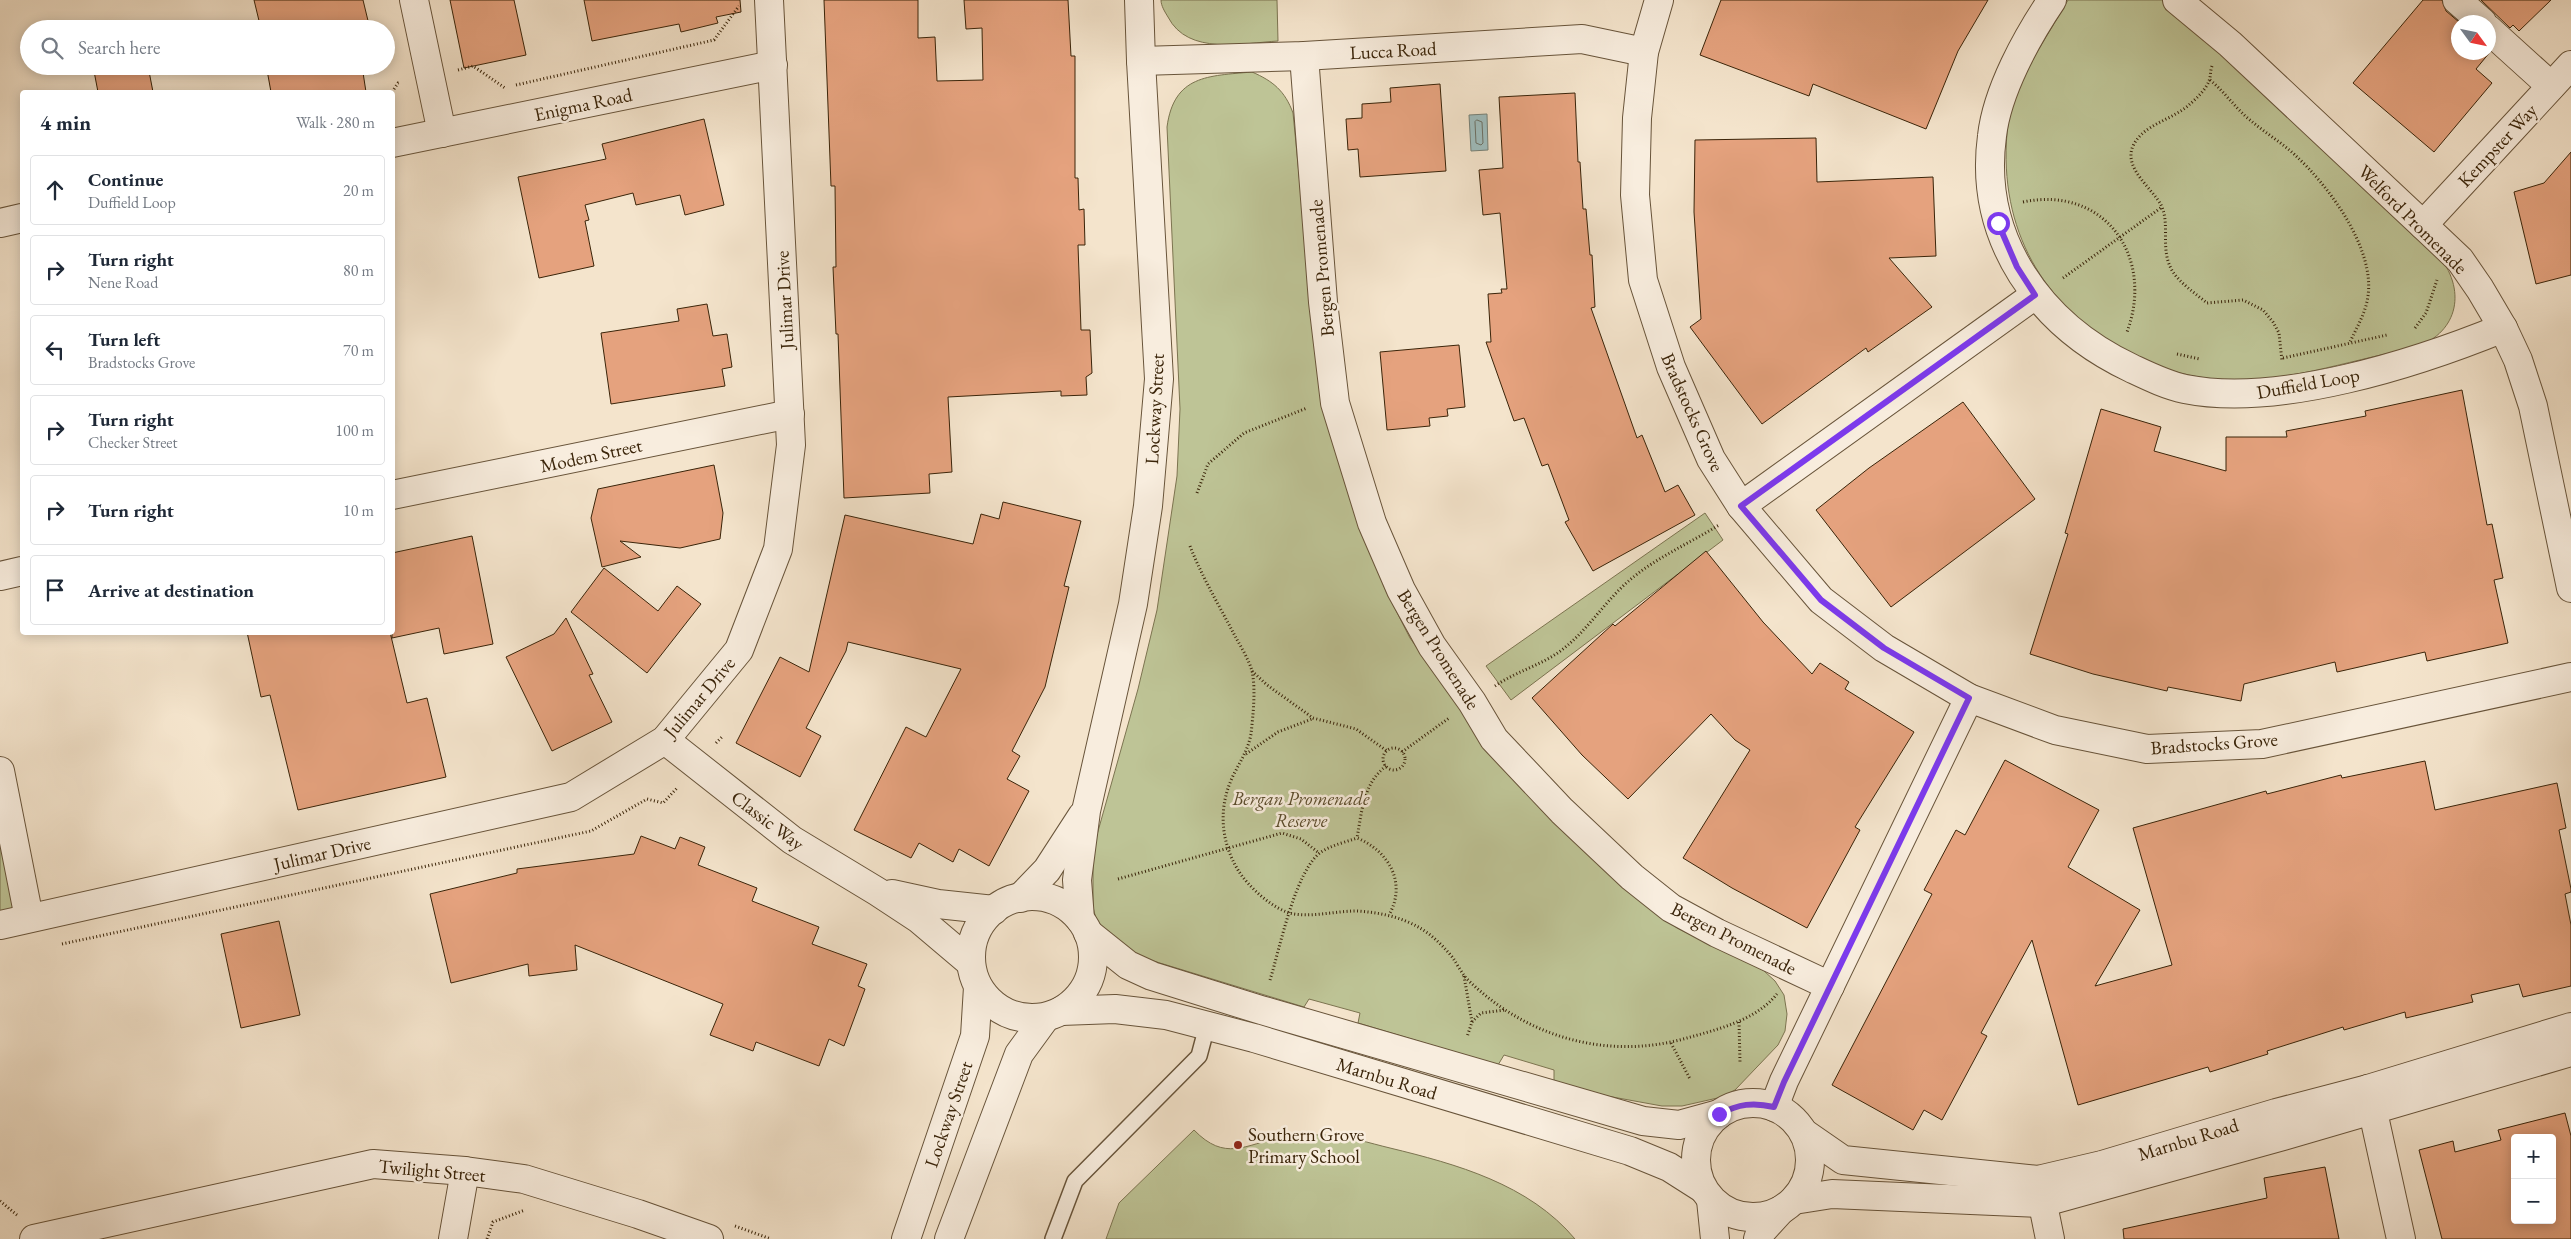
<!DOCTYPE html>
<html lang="en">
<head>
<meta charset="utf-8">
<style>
	:root { --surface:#fff; --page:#f6f6f7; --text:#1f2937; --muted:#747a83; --line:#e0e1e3 }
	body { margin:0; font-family:"EB Garamond",serif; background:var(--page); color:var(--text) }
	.controls { position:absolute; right:15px; bottom:15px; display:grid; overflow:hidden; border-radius:5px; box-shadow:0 2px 12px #0003 }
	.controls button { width:45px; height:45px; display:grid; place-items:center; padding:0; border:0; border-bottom:1px solid var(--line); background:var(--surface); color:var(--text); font:25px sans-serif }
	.compass { position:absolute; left:2451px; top:15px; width:45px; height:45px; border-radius:50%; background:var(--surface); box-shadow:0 2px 12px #0003; rotate:123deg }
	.stop { position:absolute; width:15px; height:15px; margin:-11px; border:4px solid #7c3aed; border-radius:50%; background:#fff }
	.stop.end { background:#7c3aed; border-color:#fff; box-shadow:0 1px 5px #0008 }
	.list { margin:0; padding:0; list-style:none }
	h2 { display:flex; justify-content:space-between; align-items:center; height:65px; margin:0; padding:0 20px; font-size:21px }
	h2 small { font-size:16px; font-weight:400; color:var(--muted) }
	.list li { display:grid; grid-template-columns:32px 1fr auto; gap:15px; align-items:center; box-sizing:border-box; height:70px; margin:0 10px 10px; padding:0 10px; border:1px solid var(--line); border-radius:5px }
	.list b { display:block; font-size:19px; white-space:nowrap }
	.list p { margin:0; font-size:16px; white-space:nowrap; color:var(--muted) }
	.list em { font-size:16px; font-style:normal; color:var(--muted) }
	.icon { flex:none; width:28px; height:28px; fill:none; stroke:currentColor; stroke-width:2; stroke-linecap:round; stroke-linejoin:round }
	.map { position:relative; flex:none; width:2571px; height:1239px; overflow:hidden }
	.search { position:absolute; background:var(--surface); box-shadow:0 2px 12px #0003; left:20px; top:20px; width:375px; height:55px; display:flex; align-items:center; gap:12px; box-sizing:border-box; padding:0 18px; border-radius:28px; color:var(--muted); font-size:19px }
	.panel { position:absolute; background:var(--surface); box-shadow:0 2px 12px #0003; left:20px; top:90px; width:375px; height:545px; border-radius:5px }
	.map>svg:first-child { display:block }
</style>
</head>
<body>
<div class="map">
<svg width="2571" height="1239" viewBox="0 0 2571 1239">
	<rect width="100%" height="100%" fill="#f4e4cc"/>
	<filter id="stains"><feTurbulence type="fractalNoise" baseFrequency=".004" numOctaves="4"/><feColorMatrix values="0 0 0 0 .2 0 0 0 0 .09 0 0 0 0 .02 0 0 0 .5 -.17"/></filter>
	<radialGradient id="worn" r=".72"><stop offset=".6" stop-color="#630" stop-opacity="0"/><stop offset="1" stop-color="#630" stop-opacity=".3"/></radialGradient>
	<g fill="#bec496" stroke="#7c7450">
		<path d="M 1161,0 L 1277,0 L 1278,41 C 1243,43 1188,56 1168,17 C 1165,12 1161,6 1161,0 Z"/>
		<path d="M 2068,0 L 2163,0 L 2173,8 L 2442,260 C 2468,297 2454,338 2409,349 C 2346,361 2281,385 2216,379 C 2184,377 2154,366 2126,351 C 2042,306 1999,229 2007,133 C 2011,85 2045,41 2068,0 Z"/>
		<path d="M 1252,72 C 1273,81 1285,91 1293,113 L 1321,400 L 1366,543 L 1386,591 L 1410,638 L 1493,755 L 1545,814 L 1621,885 L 1677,928 L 1763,970 L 1775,981 L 1784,995 L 1787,1014 L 1785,1031 L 1778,1045 L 1735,1090 L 1722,1097 L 1682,1106 L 1662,1106 L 1607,1096 L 1554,1081 L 1554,1070 L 1504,1055 L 1498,1065 L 1358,1023 L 1360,1013 L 1309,999 L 1304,1007 L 1137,956 L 1108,938 L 1097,923 L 1093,907 L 1093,849 L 1138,689 L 1157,610 L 1177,476 L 1180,409 L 1167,127 C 1174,75 1208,76 1252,72 Z"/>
		<path d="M 1705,513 L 1723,540 L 1511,700 L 1486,666 Z"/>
		<path d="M 0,823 L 18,912 L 0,916 Z"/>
		<path d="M 1194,1130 C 1225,1162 1245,1145 1281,1137 C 1295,1134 1312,1135 1327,1135 C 1348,1136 1369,1143 1390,1148 C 1456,1164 1529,1184 1575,1239 L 1106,1239 L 1119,1203 Z"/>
	</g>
	<path fill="#9ebdbe" stroke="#768076" d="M 1487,114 L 1488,150 L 1471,151 L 1469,115 Z"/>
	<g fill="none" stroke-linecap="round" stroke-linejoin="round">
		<path stroke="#6c7064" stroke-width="1" d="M 1477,120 L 1482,122 L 1483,143 L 1481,145 L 1476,143 L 1475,122 Z"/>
	</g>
	<g fill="#e5a27e" stroke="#3a2409" fill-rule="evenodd">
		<path d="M 254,0 L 363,0 L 370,29 L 261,29 Z"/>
		<path d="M 450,0 L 514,0 L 526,55 L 464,68 Z"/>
		<path d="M 584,0 L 740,0 L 741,12 L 716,17 L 718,23 L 681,32 L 679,24 L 592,41 Z"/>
		<path d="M 824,0 L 918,0 L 918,38 L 935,37 L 937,81 L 983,80 L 982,28 L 966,29 L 964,0 L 1068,0 L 1071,56 L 1075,56 L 1075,178 L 1078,178 L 1079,210 L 1084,209 L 1085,245 L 1078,245 L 1081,330 L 1090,330 L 1092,373 L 1086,377 L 1087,395 L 1061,396 L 1061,391 L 948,397 L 952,472 L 929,474 L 930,493 L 844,498 L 838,334 L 836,334 L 833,267 L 836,267 L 835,186 L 831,186 Z"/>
		<path d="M 1721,0 L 1988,0 L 1958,51 L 1926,129 L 1813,84 L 1809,96 L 1700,55 Z"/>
		<path d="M 2423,0 L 2442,0 L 2446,11 L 2459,22 L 2458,52 L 2490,52 L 2476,69 L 2492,83 L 2434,152 L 2353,83 Z"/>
		<path d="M 2481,0 L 2551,0 L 2519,31 L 2513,25 L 2510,28 Z"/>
		<path d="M 93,66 L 148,66 L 153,92 L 98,92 Z"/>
		<path d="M 271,66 L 362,66 L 366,92 L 271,92 L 267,70 L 271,69 Z"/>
		<path d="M 1440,84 L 1446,171 L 1360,177 L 1358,149 L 1348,150 L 1346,119 L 1362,118 L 1362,104 L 1391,102 L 1390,88 Z"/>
		<path d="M 1575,93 L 1578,162 L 1580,162 L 1583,209 L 1586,209 L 1590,255 L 1592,255 L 1595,307 L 1591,308 L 1637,438 L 1642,435 L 1665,492 L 1678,485 L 1695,515 L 1593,571 L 1565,522 L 1569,520 L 1548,464 L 1542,466 L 1524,418 L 1514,421 L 1486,342 L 1491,342 L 1488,294 L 1502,293 L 1501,289 L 1507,289 L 1500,213 L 1483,215 L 1479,170 L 1503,168 L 1499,97 Z"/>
		<path d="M 704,119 L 724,205 L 685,215 L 680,195 L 636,205 L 633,193 L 585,205 L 589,220 L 585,221 L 594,266 L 539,278 L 518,177 L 606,159 L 602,144 Z"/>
		<path d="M 1816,138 L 1817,182 L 1933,177 L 1936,256 L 1889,258 L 1932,307 L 1868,352 L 1866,348 L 1762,424 L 1690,327 L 1701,319 L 1694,212 L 1695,140 Z"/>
		<path d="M 2571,152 L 2571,275 L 2536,284 L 2514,192 L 2544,183 Z"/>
		<path d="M 707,304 L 713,336 L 727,334 L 732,367 L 722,369 L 725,386 L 611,404 L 601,333 L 679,321 L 677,309 Z"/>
		<path d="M 1459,345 L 1465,407 L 1447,409 L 1448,416 L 1429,418 L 1430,426 L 1387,430 L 1380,352 Z"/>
		<path d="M 2462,390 L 2487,525 L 2492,524 L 2503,578 L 2494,580 L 2508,643 L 2427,661 L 2425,652 L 2337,672 L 2335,662 L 2244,684 L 2241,701 L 2168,687 L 2167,691 L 2093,674 L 2030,654 L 2068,534 L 2065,533 L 2101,409 L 2161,427 L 2154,451 L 2226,471 L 2226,437 L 2287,437 L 2286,431 L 2366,416 L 2365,411 Z"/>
		<path d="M 1963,402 L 2035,499 L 1891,607 L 1816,510 L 1869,468 Z"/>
		<path d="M 714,465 L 723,513 L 720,539 L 680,548 L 620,541 L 641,557 L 602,567 L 591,518 L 598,489 Z"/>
		<path d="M 1003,502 L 1081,521 L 1064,586 L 1069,587 L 1045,687 L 1012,751 L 1020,756 L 1007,779 L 1029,791 L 989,866 L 959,849 L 953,862 L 919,843 L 911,858 L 854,830 L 906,727 L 926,737 L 961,669 L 848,642 L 846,651 L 806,728 L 821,736 L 800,777 L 736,743 L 780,657 L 809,672 L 845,515 L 973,544 L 981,514 L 999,519 Z"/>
		<path d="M 472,536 L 493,644 L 444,654 L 439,628 L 392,638 L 392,553 Z"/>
		<path d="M 1706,551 L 1763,622 L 1812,674 L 1820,663 L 1849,682 L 1845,689 L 1914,732 L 1855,827 L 1860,830 L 1807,928 L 1732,888 L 1683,858 L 1750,750 L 1735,740 L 1711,714 L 1628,799 L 1582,755 L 1532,698 L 1613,624 L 1615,626 Z"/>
		<path d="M 604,568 L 658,611 L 677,586 L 701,604 L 647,673 L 571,612 Z"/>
		<path d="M 566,618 L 593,674 L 589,675 L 612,722 L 552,751 L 506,657 L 554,634 Z"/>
		<path d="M 247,632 L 390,632 L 407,703 L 427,698 L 446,777 L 298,810 L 270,695 L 261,697 Z"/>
		<path d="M 2005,760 L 2099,810 L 2068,867 L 2140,910 L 2095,986 L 2172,965 L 2133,828 L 2266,791 L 2267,794 L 2341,775 L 2342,778 L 2425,761 L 2435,810 L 2557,783 L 2566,828 L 2559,830 L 2571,889 L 2571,892 L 2565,894 L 2571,925 L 2571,986 L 2523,997 L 2519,984 L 2471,995 L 2473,1002 L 2406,1018 L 2405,1012 L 2344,1030 L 2343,1027 L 2267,1051 L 2268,1054 L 2210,1072 L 2208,1067 L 2078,1105 L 2032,940 L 1981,1033 L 1987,1036 L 1942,1120 L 1924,1110 L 1913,1130 L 1832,1085 L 1932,894 L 1924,890 L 1956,830 L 1965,835 Z"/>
		<path d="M 641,836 L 675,849 L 680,837 L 705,847 L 698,865 L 757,888 L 752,901 L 819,927 L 812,944 L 867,964 L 858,986 L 865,989 L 844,1046 L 829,1039 L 819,1066 L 756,1042 L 753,1051 L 710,1035 L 723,1004 L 575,945 L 577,970 L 529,976 L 528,964 L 451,983 L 430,894 L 517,873 L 517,869 L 634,854 Z"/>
		<path d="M 279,921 L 300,1015 L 241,1028 L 221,934 Z"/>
		<path d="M 2565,1113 L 2571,1136 L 2571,1239 L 2442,1239 L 2419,1150 L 2453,1141 L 2455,1152 L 2501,1140 L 2498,1130 ZM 2515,1138 L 2552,1138 L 2552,1220 L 2515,1220 Z"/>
		<path d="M 2325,1167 L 2339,1239 L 2124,1239 L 2123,1229 L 2267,1198 L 2264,1178 Z"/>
	</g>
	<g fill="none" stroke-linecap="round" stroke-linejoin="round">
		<defs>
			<path id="service" d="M 1053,1239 L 1075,1181 L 1199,1056 L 1207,1026"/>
			<g id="minor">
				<path d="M 414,0 L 442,133"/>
				<path d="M 1659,0 L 1644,52 L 1637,118 L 1635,195 L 1643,280 L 1671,367 L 1711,459 L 1741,506 L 1821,600 L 1884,648 L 1969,698 L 2055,730 L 2147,749 L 2262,744 L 2571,677"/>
				<path d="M 2052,0 C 2027,37 1997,91 1992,136 C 1978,239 2040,325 2131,368 C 2148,376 2166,385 2185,389 C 2278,408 2417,363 2503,328"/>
				<path d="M 2177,0 L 2230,44 L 2423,225 L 2460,260 L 2480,289 L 2503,328 L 2518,360 L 2533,406 L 2571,588"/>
				<path d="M 2457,0 L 2482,22"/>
				<path d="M 2488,29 L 2551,86"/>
				<path d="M 1304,56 L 1323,302 L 1335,403 L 1372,523 L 1401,590 L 1432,646 L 1472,702 L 1494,739 L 1562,811 L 1632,877 L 1671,908 L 1717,933 L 1830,986"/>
				<path d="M 1141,61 L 1304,56 L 1582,39 L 1644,52"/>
				<path d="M 392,143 L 773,65"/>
				<path d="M 0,223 L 22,218"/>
				<path d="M 2423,225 L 2571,65"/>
				<path d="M 392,495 L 790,414"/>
				<path d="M 1741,506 L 2035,295"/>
				<path d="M 0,576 L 22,571"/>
				<path d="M 665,740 L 792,840 L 878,892 L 919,919 L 971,963"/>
				<path d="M 0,771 L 29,918"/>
				<path d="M 892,894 L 938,904 L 994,910"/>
				<path d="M 0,925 L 571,797 L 665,740 L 739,650 L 778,549 L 791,445 L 769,0"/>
				<path d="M 2368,1089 L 2401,1239"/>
				<path d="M 1774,1107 L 1784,1081 L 1969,698"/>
				<path d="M 2038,1180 L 2050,1239"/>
				<path d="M 1711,1200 L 1715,1239"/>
				<path d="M 34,1239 L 373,1164 L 465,1171 L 524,1179 L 638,1214 L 709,1239"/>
				<path d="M 453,1239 L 465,1171"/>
				<path d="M 1758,1239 L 1760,1233 L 1781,1210"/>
			</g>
			<g id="tertiary">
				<circle cx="1032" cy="957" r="61"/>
				<path d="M 1020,898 L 1047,870 L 1082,816"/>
				<path d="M 1080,919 L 1077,880 L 1086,811 L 1133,604 L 1148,506 L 1159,379 L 1141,61 L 1139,0"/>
				<path d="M 1088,933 L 1128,965 L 1152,976 L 1261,1010 L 1643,1121 L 1679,1125 L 1719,1114"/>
				<path d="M 1061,1011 L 1115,1009 L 1166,1015 L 1254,1038 L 1630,1151 L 1669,1167 L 1702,1188"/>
				<circle cx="1753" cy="1160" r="57"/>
				<path d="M 1804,1133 L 1843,1160 L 2038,1180 L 2102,1165 L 2276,1113 L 2368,1089 L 2571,1027"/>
				<path d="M 1794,1200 L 1832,1194 L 2041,1203 L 2283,1136 L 2571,1052"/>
				<path d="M 906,1239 L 975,1036 L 978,987"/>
				<path d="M 949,1239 L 1019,1054 L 1046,1017"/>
			</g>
		</defs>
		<use href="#service" stroke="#68543a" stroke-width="18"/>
		<use href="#minor" stroke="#68543a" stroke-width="30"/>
		<use href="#tertiary" stroke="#68543a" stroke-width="30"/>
		<g stroke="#3a2409" stroke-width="3" stroke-dasharray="1 2.5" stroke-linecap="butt">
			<path d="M 2212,66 C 2210,71 2211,76 2209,81 C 2206,89 2197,98 2190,104 C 2173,120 2143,124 2133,146 C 2123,168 2152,188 2161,205 C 2171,225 2159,250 2173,272 C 2181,284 2196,294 2207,303 L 2243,300 L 2263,310 L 2273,322 L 2279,333 L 2282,361"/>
			<path d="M 458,70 L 473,66 L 505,88"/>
			<path d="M 2210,80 C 2225,92 2235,108 2250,120 C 2264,132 2281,142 2295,155 C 2328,185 2375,248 2368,296 C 2366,312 2357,327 2350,342"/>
			<path d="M 516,85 L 714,40 L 739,6"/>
			<path d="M 392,92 L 398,83 L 401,82"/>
			<path d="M 2023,202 C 2105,185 2155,257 2127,332"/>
			<path d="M 2063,278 L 2162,207"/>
			<path d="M 2415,328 L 2426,313 L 2437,280"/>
			<path d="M 2177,354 L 2200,359"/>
			<path d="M 2283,358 L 2387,335"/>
			<path d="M 1197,493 L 1208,464 L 1244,433 L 1307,408"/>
			<path d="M 1190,546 C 1202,577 1220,607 1235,636 C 1241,647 1249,660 1252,671 C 1256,690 1253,715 1251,734 C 1248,751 1239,763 1232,778 C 1218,809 1221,842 1238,870 C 1248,887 1275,911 1294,914 C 1315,917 1336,911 1356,911 C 1374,912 1392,915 1408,922 C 1427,930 1440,942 1453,958 C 1457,964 1461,972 1466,978 C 1525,1037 1607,1061 1687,1038 C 1719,1029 1756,1020 1777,994"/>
			<path d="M 1252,671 L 1267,685 L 1313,718 L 1356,729 L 1387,751"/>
			<path d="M 1495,686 C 1515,672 1539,666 1559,652 C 1583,635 1599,610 1620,589 C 1648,561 1685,546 1719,525"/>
			<path d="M 716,743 L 722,737"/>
			<circle cx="1394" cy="759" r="11"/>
			<path d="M 1402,752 L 1449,718"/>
			<path d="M 1246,754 L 1278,732 L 1312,719"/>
			<path d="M 1386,766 C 1363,784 1362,811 1357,838 C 1389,851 1407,883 1389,915"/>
			<path d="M 1118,879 L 1282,833 L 1301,839 L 1319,853"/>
			<path d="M 62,944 L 591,831 L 647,799 L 663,803 L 678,787"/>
			<path d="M 1464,976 L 1472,1022 L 1467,1037"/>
			<path d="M 1270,980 C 1280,948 1295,871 1321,852 C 1332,845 1346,842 1357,838"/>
			<path d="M 1472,1022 L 1481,1013 L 1505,1010"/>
			<path d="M 1739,1022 L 1740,1062"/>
			<path d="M 1671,1043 L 1690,1079"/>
			<path d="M 0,1201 L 17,1215"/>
			<path d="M 735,1226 L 771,1239"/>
			<path d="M 487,1239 L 493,1222 L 525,1210"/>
		</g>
		<use href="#service" stroke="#f8edde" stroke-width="15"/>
		<use href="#minor" stroke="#f8edde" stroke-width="28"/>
		<use href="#tertiary" stroke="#f8edde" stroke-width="28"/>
	</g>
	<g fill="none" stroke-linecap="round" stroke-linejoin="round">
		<path stroke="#7c3aed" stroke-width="6" d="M 1719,1114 C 1739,1104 1753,1102 1774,1107 L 1784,1082 L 1969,698 L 1884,648 L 1821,600 L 1741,506 L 2035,295 L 2017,267 L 1998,223"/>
	</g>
	<circle fill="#8f2418" stroke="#f8edde" stroke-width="2" cx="1238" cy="1145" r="5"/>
	<g text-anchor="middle" stroke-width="5" stroke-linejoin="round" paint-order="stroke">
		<g font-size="19" fill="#3a2409" stroke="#f8edde">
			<text transform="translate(1393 50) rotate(-3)" y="7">Lucca Road</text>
			<text transform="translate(583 104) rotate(-12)" y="7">Enigma Road</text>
			<text transform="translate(2497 145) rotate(-47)" y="7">Kempster Way</text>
			<text transform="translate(2413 219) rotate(45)" y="7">Welford Promenade</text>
			<text transform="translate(1321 268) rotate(-95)" y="7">Bergen Promenade</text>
			<text transform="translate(784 300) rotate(-93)" y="7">Julimar Drive</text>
			<text transform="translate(2308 383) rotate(-10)" y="7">Duffield Loop</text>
			<text transform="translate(1154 409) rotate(-87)" y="7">Lockway Street</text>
			<text transform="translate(1693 412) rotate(66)" y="7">Bradstocks Grove</text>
			<text transform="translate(591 455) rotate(-12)" y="7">Modem Street</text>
			<text transform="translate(1439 649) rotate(58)" y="7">Bergen Promenade</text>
			<text transform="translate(699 697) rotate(-50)" y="7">Julimar Drive</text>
			<text transform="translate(2214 743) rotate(-4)" y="7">Bradstocks Grove</text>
			<text transform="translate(768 820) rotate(37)" y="7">Classic Way</text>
			<text transform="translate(322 853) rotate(-13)" y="7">Julimar Drive</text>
			<text transform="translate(1734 938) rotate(27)" y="7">Bergen Promenade</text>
			<text transform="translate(1387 1078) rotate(17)" y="7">Marnbu Road</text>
			<text transform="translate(948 1114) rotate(-71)" y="7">Lockway Street</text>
			<text transform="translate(2188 1139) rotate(-17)" y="7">Marnbu Road</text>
			<text transform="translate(432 1170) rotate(5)" y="7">Twilight Street</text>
		</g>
		<g font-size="19" font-style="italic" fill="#5b4c2c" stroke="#f8edde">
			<text x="1301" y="805">Bergan Promenade<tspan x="1301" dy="22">Reserve</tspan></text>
		</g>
		<g font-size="19" fill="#3a2409" stroke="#f8edde" text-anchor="start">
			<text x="1248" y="1141">Southern Grove<tspan x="1248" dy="22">Primary School</tspan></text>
		</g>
	</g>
	<rect width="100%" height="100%" filter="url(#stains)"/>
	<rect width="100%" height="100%" fill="url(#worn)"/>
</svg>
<div class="controls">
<button>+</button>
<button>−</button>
</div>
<svg class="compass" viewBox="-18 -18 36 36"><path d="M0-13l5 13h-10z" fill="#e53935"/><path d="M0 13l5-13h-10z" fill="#747a83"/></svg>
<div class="stop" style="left:1998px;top:223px"></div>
<div class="stop end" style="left:1719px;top:1114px"></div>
<div class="search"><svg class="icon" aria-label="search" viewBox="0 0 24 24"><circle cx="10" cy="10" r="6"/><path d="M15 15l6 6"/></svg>Search here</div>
<section class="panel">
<h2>4 min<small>Walk · 280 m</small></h2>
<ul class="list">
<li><svg class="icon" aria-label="ahead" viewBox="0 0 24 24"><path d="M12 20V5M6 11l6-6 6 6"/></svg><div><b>Continue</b><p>Duffield Loop</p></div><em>20 m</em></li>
<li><svg class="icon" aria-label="right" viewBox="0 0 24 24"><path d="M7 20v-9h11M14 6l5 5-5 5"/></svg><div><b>Turn right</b><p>Nene Road</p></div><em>80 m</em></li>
<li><svg class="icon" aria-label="left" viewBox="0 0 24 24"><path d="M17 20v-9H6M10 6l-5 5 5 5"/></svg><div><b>Turn left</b><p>Bradstocks Grove</p></div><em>70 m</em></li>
<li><svg class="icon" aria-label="right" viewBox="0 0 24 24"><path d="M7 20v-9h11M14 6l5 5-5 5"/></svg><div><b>Turn right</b><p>Checker Street</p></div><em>100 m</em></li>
<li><svg class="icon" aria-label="right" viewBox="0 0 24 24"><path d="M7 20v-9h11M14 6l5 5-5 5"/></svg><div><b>Turn right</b></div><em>10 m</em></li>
<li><svg class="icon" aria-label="arrive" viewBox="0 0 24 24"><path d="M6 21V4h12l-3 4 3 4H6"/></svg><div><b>Arrive at destination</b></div></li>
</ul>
</section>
</div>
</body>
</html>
